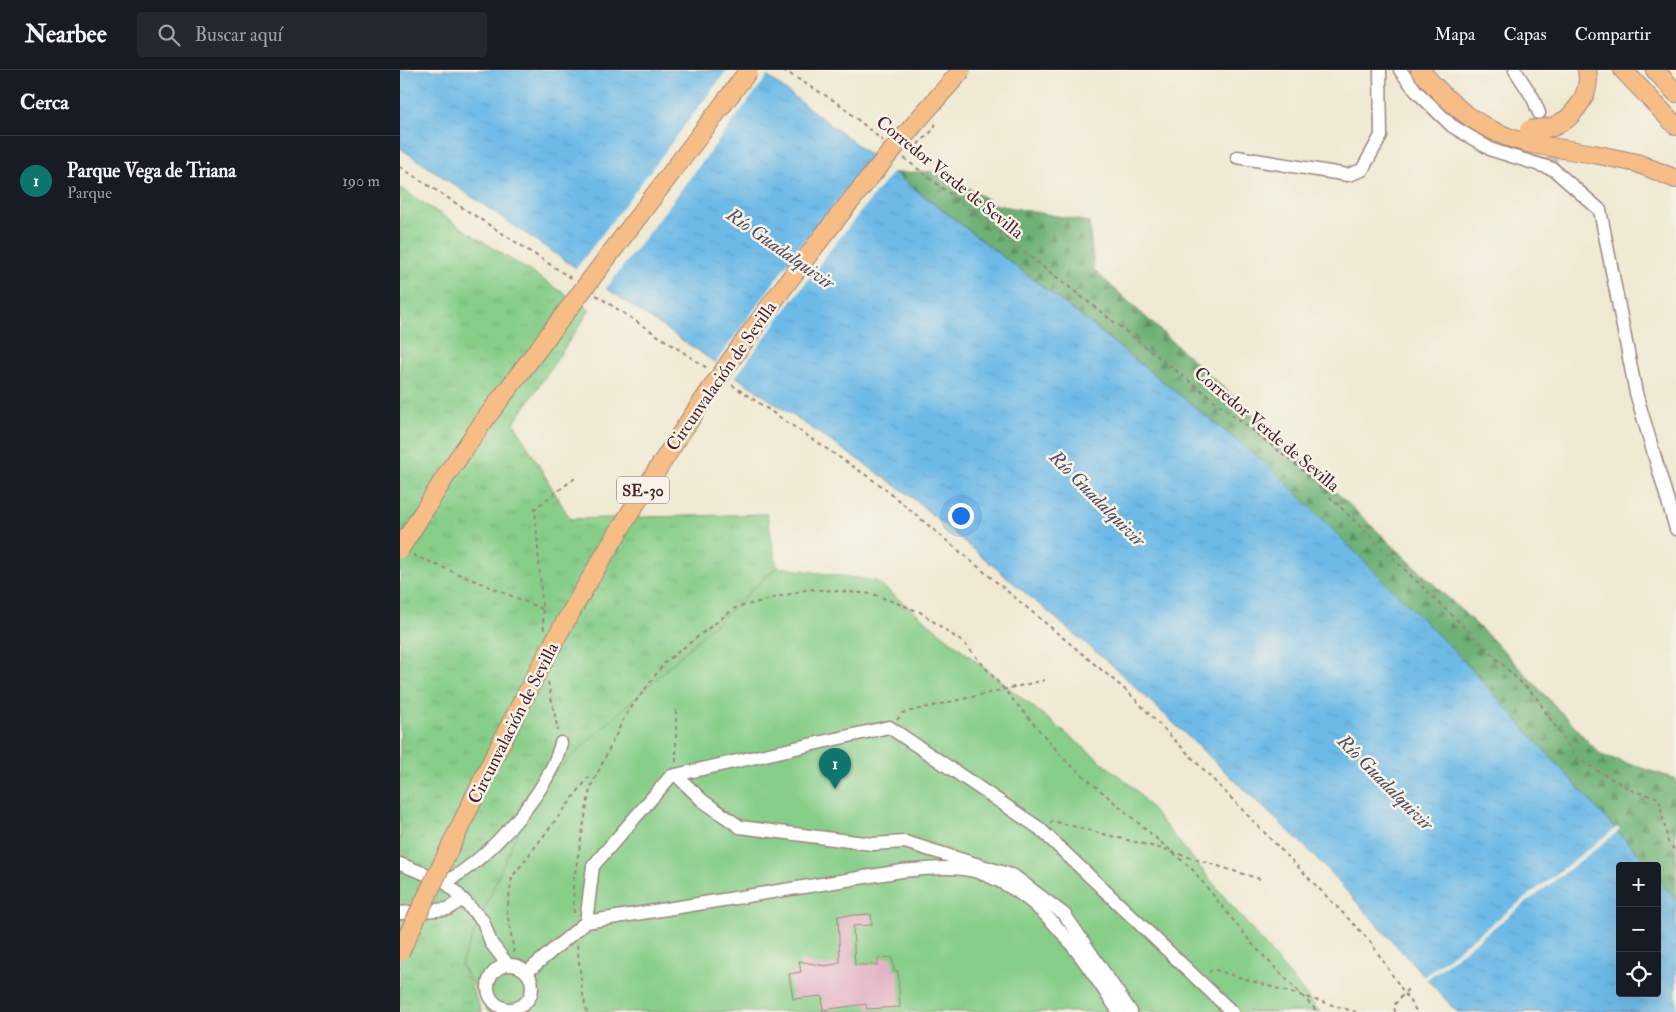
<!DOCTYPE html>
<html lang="es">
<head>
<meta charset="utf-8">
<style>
	:root { --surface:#171b24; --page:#242831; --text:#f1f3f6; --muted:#9ea1a6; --line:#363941; --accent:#0f766e }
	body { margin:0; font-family:"IM FELL Double Pica",serif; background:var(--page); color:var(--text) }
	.controls { position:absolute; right:15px; bottom:15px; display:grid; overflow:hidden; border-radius:5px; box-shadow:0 5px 20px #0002 }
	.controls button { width:45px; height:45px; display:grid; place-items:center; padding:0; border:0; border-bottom:1px solid var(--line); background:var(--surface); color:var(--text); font:25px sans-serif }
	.you { position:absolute; left:560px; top:445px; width:18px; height:18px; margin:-12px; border:4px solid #fff; border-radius:50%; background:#1a73e8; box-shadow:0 0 0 8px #1a73e833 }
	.badge { display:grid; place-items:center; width:32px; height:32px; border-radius:50%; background:var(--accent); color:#fff; font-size:16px; font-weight:700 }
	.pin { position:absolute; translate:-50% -41px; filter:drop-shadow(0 1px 2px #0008) }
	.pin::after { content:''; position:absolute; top:26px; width:18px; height:15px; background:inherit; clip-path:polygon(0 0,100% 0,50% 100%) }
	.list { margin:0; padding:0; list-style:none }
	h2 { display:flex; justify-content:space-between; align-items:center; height:65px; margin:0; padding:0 20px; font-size:21px }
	h2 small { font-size:16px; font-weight:400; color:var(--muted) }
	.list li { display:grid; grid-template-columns:32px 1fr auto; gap:15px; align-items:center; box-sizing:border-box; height:90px; padding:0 20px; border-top:1px solid var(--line) }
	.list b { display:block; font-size:19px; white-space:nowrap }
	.list p { margin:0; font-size:16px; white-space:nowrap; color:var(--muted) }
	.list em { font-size:16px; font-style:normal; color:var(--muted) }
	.icon { flex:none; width:28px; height:28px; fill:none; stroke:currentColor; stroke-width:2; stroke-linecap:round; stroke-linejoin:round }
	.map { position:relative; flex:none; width:1276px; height:942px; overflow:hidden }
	header { display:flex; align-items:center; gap:30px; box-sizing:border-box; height:70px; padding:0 25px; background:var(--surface); border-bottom:1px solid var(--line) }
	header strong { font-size:24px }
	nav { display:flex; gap:28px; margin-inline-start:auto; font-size:18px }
	.search { width:350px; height:45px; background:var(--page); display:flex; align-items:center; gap:12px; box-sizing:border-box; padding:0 18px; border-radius:5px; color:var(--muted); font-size:19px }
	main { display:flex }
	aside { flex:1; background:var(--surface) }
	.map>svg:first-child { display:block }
</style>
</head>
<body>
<header>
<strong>Nearbee</strong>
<div class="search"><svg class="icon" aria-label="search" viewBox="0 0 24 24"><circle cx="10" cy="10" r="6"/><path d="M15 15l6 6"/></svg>Buscar aquí</div>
<nav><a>Mapa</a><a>Capas</a><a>Compartir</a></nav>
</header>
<main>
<aside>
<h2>Cerca<small></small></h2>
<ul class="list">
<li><span class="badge">1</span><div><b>Parque Vega de Triana</b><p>Parque</p></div><em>190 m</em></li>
</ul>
</aside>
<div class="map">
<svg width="1276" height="942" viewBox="0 0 1276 942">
	<defs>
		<pattern id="grass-tufts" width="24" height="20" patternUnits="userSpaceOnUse" patternTransform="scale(1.25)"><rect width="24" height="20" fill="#87ce89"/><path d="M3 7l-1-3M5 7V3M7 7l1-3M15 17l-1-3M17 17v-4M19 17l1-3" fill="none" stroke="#76b076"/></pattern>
		<pattern id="forest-firs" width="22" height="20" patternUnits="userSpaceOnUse" patternTransform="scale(1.25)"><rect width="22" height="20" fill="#6db175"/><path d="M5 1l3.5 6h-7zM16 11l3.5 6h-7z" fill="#5c8f60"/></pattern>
		<pattern id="water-ripples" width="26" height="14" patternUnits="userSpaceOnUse" patternTransform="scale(1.25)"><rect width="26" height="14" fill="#6dbae7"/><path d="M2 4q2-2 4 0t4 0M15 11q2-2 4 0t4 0" fill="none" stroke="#609fc6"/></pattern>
	</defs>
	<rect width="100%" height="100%" fill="#f7f3e8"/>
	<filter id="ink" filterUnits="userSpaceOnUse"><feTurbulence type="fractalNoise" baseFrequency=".02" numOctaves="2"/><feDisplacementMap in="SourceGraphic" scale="10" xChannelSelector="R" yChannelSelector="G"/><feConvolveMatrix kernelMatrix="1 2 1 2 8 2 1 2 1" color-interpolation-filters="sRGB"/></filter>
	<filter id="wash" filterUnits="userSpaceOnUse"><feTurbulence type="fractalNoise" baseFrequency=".0096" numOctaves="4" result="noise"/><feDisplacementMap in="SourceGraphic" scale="20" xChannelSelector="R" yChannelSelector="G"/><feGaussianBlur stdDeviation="1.12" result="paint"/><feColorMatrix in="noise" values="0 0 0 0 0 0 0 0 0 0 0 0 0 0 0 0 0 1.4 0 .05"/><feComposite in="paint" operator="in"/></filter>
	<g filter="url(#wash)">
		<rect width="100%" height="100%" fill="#efe9d2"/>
		<path fill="url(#grass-tufts)" stroke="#68765a" d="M 0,118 L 190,240 L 114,353 L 170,449 L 367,444 L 377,497 L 137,720 L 61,894 L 82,942 L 0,942 Z"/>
		<path fill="url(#forest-firs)" stroke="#5c6850" d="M 539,101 L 597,135 L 689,152 L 694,200 L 886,375 L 1097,574 L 1201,685 L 1276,709 L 1276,831 L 1257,807 L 1257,796 L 1249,796 L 1063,590 L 869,396 L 660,230 L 494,103 Z"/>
		<path fill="#87ce89" stroke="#68765a" d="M 377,497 L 476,511 L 734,718 L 920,942 L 88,942 L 61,894 L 135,720 Z"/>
		<path fill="url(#water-ripples)" stroke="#5c6c89" d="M 0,0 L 359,0 L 660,230 L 869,396 L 1063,590 L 1249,796 L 1220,796 L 1220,923 L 1257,923 L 1257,807 L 1276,831 L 1276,942 L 1057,942 L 910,781 L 715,598 L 504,421 L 0,78 Z"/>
		<g fill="#efe9d2">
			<path d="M 327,0 L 363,0 L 369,4 L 205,220 L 175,200 Z"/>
			<path d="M 476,86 L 494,100 L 426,185 L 334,309 L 314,295 L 405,169 Z"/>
			<path d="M 1217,757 L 1220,760 L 1026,910 L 1023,907 Z"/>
		</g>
		<g id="blocks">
			<path fill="#e4b2c5" d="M 471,844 L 472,855 L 453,856 L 455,895 L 478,895 L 478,888 L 492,887 L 494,901 L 498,901 L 500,937 L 467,939 L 466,934 L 423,940 L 422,926 L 393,929 L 389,904 L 401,902 L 399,891 L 425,896 L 440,893 L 438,846 Z"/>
		</g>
	</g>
	<g filter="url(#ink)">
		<use href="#blocks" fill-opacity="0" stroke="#9c847e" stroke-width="1"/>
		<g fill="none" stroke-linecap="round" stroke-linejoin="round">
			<path stroke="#cec1b1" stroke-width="12" stroke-dasharray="12 6" stroke-linecap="butt" d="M 1147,69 L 1153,99"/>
			<defs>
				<g id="minor">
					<path d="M 1000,0 L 1016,21 L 1052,56 L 1092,80 L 1153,99 L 1200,140 L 1236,323 L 1276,459"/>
					<path d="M 1115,0 L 1133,28 L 1139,43"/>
					<path d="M 837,87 L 948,105 L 962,100 L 981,66 L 980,0"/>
					<path d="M 276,705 L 303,731 L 340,757 L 472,774 L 505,772 L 614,806 L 665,845 L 731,942"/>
					<path d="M 0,794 L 46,812 L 83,851 L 91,873 L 108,895"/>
					<path d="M 46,812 C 90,787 149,722 161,673"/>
					<path d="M 0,843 L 48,839 L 62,829"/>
					<path d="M 186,852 L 193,796 L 271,706 L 489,657 L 639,758 L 832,942"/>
					<circle cx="110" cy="917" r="22"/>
					<path d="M 127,902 L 186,852 L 502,801 C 527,799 554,795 578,802 C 645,824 681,887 719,942"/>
				</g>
				<g id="highway">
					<path d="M 1020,0 C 1051,37 1085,64 1132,74"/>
					<path d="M 1223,0 L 1276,56"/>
					<path d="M 1255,0 L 1276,23"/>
					<path d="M 1167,49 C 1181,35 1191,20 1187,0"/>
					<path d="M 1194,84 L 1237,93 L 1276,109"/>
				</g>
			</defs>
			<use href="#minor" stroke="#9c847e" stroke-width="15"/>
			<use href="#highway" stroke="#9c847e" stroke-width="20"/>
			<g stroke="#9c847e" stroke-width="2" stroke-dasharray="4 4" stroke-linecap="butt">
				<path d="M 383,0 L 438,33 L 483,71"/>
				<path d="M 512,80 L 534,59 L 536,52"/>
				<path d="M 504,88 L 898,396 L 1136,627 L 1177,689 L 1233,721 L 1259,728 L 1268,772 L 1276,782"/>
				<path d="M 0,97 L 174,210"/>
				<path d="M 196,225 L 307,298"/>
				<path d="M 332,315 L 479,414 L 728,622 L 969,870 L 1017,942"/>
				<path d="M 13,485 L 143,539"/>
				<path d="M 144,560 L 135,438 L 175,408"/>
				<path d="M 148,612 L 158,661"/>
				<path d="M 497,650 L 502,643 L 645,610"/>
				<path d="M 276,692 L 276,637"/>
				<path d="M 650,754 L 652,751 L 767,780"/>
				<path d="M 772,782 L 860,809"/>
				<path d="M 174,843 L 173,814 L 190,719 L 225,646 L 265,592 L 335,538 L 409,519 L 473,524 L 520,542 L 565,574 L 665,690 L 793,800 L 854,876 L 918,942"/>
				<path d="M 177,875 L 183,926 L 187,942"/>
				<path d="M 114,883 L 107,841 L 112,807 L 192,703"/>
				<path d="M 809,903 L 812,899 L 956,942"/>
				<path d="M 995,942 L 994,935 L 1008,919"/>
			</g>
			<use href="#minor" stroke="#fff" stroke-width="12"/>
			<use href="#highway" stroke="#f6be86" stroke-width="18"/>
			<defs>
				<g id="highway-bridge">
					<path d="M 1129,60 L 1153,57 L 1167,49"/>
					<path d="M 1132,74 L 1194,84"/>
					<path d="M 0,479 L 47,404 L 86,348 L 349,0"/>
					<path d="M 0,882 C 52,774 102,665 160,561 C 274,359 407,172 562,0"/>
				</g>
			</defs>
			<use href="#highway-bridge" stroke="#9c847e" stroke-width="20" stroke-linecap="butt"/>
			<use href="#highway-bridge" stroke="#f6be86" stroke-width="18"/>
		</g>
	</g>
	<g text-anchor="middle" stroke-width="5" stroke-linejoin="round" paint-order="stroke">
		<rect fill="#f7f3e8" stroke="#7e5f64" stroke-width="1" x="217" y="406.5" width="52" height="27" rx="4"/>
		<g font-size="16" font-weight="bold" fill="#4a1f2b">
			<text x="243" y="426">SE-30</text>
		</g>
		<g font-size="18" fill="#4a1f2b" stroke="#f7f3e8">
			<text transform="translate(550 107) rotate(39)" y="6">Corredor Verde de Sevilla</text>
			<text transform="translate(321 306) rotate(-55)" y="6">Circunvalación de Sevilla</text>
			<text transform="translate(867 359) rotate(40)" y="6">Corredor Verde de Sevilla</text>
			<text transform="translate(113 653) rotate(-63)" y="6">Circunvalación de Sevilla</text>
		</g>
		<g font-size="19" font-style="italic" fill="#544e63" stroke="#f7f3e8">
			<text transform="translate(381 178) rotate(35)" y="7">Río Guadalquivir</text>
			<text transform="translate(698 428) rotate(45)" y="7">Río Guadalquivir</text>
			<text transform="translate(986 712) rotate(45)" y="7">Río Guadalquivir</text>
		</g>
	</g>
</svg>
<div class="controls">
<button>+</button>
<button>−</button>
<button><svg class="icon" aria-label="locate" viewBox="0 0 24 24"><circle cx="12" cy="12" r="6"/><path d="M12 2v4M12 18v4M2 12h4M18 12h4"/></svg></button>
</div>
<div class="you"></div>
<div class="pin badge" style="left:435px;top:719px">1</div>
</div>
</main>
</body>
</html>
